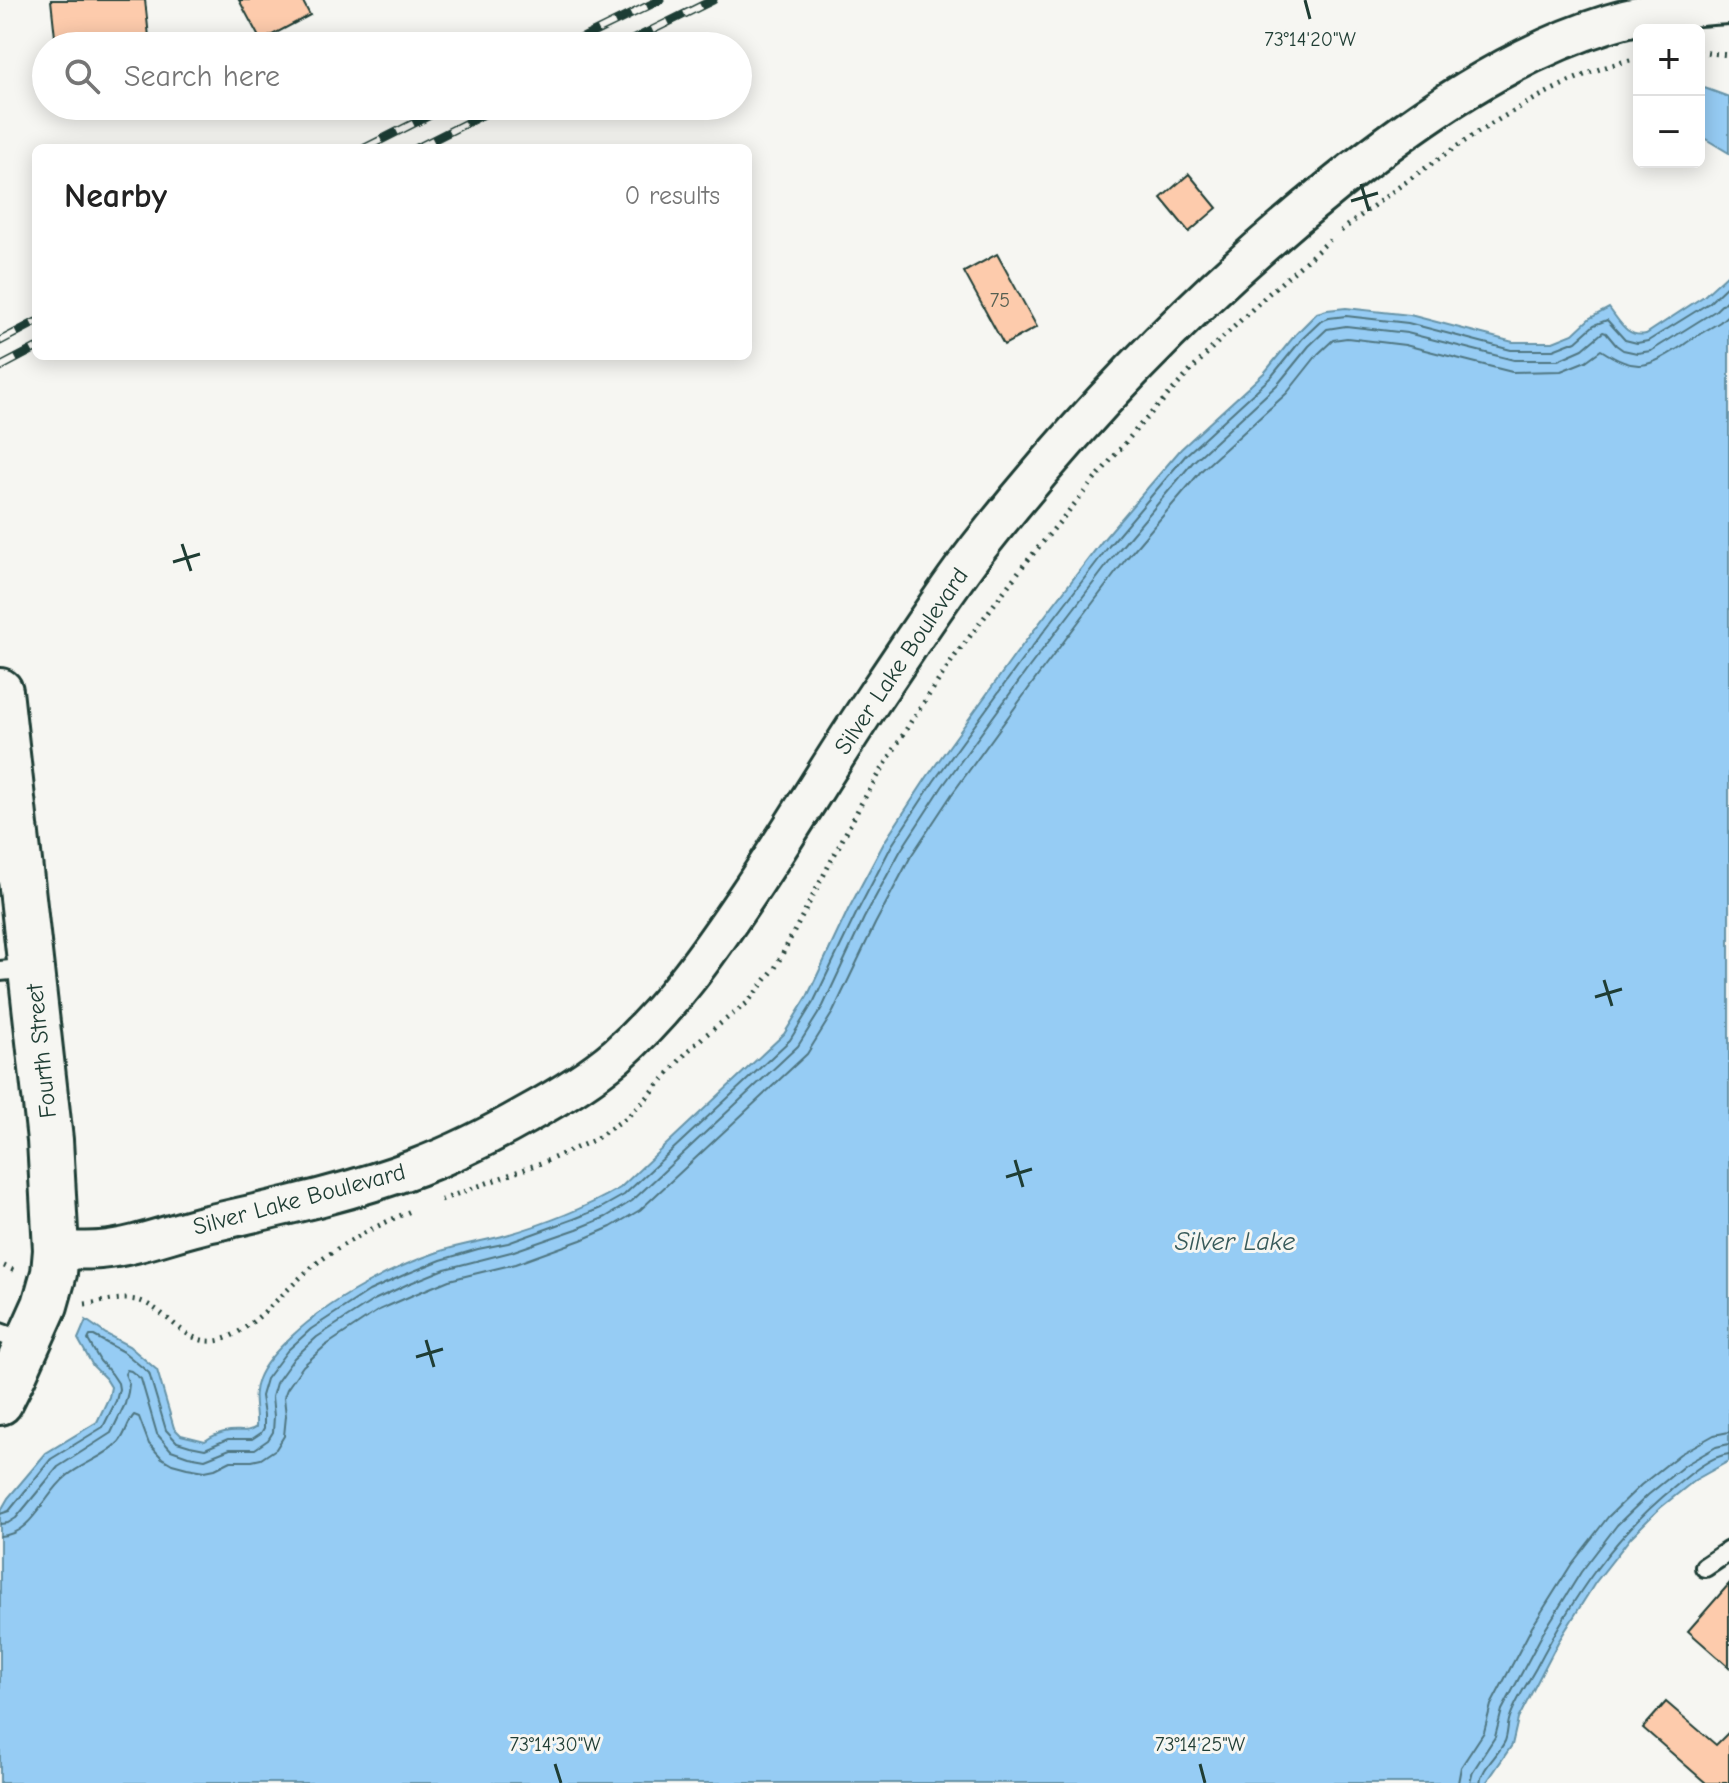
<!DOCTYPE html>
<html lang="en">
<head>
<meta charset="utf-8">
<style>
	:root { --surface:#fff; --page:#f2f2f2; --text:#222; --muted:#767676; --line:#e0e0e0 }
	body { margin:0; font-family:"Comic Neue",sans-serif; background:var(--page); color:var(--text) }
	.controls { position:absolute; right:24px; top:24px; display:grid; overflow:hidden; border-radius:12px; box-shadow:0 4px 20px #0003 }
	.controls button { width:72px; height:72px; display:grid; place-items:center; padding:0; border:0; border-bottom:2px solid var(--line); background:var(--surface); color:var(--text); font:40px sans-serif }
	.list { margin:0; padding:0; list-style:none }
	h2 { display:flex; justify-content:space-between; align-items:center; height:104px; margin:0; padding:0 32px; font-size:34px }
	h2 small { font-size:26px; font-weight:400; color:var(--muted) }
	.icon { flex:none; width:44px; height:44px; fill:none; stroke:currentColor; stroke-width:2; stroke-linecap:round; stroke-linejoin:round }
	.map { position:relative; flex:none; width:1729px; height:1783px; overflow:hidden }
	.search { position:absolute; background:var(--surface); box-shadow:0 4px 20px #0003; left:32px; top:32px; width:720px; height:88px; display:flex; align-items:center; gap:20px; box-sizing:border-box; padding:0 28px; border-radius:44px; color:var(--muted); font-size:30px }
	.panel { position:absolute; background:var(--surface); box-shadow:0 4px 20px #0003; left:32px; top:144px; width:720px; height:216px; border-radius:12px }
	.map>svg:first-child { display:block }
</style>
</head>
<body>
<div class="map">
<svg width="1729" height="1783" viewBox="0 0 1729 1783">
	<rect width="100%" height="100%" fill="#f6f6f2"/>
	<filter id="ink" filterUnits="userSpaceOnUse"><feTurbulence type="fractalNoise" baseFrequency=".0125" numOctaves="2"/><feDisplacementMap in="SourceGraphic" scale="16" xChannelSelector="R" yChannelSelector="G"/><feConvolveMatrix kernelMatrix="1 2 1 2 8 2 1 2 1" color-interpolation-filters="sRGB"/></filter>
	<g filter="url(#ink)">
		<g fill="#96ccf4" stroke="#6693a7" stroke-width="2">
			<path d="M 1699,86 L 1729,97 L 1729,153 L 1699,135 Z"/>
			<path d="M 1729,273 L 1729,1461 L 1695,1480 L 1660,1508 L 1631,1537 L 1595,1583 L 1558,1642 L 1518,1719 L 1512,1745 L 1486,1783 L 0,1783 L 0,1512 L 8,1498 L 46,1453 L 97,1422 L 109,1397 L 111,1387 L 106,1379 L 93,1366 L 78,1339 L 86,1320 L 106,1334 L 129,1346 L 157,1370 L 174,1428 L 181,1435 L 205,1441 C 213,1435 221,1432 230,1431 C 240,1430 248,1433 256,1427 C 257,1408 251,1397 258,1379 C 264,1363 280,1347 292,1336 C 331,1299 391,1268 441,1251 C 462,1244 485,1241 506,1235 C 545,1224 585,1208 620,1188 L 784,1034 L 807,997 L 848,910 L 885,841 L 927,777 L 1015,655 L 1103,540 L 1181,449 L 1265,372 L 1296,334 L 1317,313 L 1327,310 L 1346,308 L 1410,315 L 1513,342 L 1553,342 L 1573,334 L 1590,318 L 1609,308 C 1620,322 1627,338 1646,334 L 1704,296 Z"/>
		</g>
		<g fill="none" stroke-linecap="round" stroke-linejoin="round">
			<g stroke="#4f7681" stroke-width="2">
				<path d="M 0,1514 L 9,1511 L 51,1459 L 103,1427 L 116,1401 L 119,1389 L 118,1383 L 112,1374 L 100,1361 L 88,1340 L 90,1336 L 94,1336 L 125,1353 L 149,1373 L 166,1430 L 177,1442 L 190,1446 L 205,1449 L 228,1439 L 252,1439 L 261,1433 L 264,1428 L 264,1415 L 261,1396 L 266,1379 L 287,1351 L 311,1329 L 369,1291 L 404,1275 L 441,1260 L 478,1249 L 508,1243 L 574,1219 L 601,1208 L 624,1195 L 790,1040 L 814,1001 L 856,914 L 892,845 L 934,781 L 1022,660 L 1109,546 L 1186,455 L 1271,377 L 1302,339 L 1321,321 L 1329,318 L 1346,316 L 1408,323 L 1511,350 L 1553,350 L 1576,341 L 1594,325 L 1607,320 L 1625,340 L 1637,343 L 1648,341 L 1709,303 L 1729,284"/>
				<path d="M 0,1524 L 8,1523 L 16,1518 L 58,1467 L 111,1433 L 125,1404 L 128,1392 L 129,1384 L 125,1374 L 127,1370 L 131,1371 L 141,1379 L 157,1434 L 171,1450 L 188,1456 L 205,1459 L 230,1449 L 255,1449 L 268,1440 L 273,1432 L 274,1416 L 272,1397 L 276,1383 L 294,1358 L 317,1337 L 374,1300 L 408,1284 L 445,1269 L 511,1252 L 577,1229 L 606,1217 L 632,1201 L 798,1046 L 823,1006 L 864,918 L 901,850 L 942,787 L 1030,666 L 1117,552 L 1193,462 L 1278,384 L 1309,346 L 1327,329 L 1346,326 L 1407,333 L 1514,360 L 1558,360 L 1583,349 L 1603,332 L 1606,333 L 1616,345 L 1623,350 L 1637,353 L 1651,351 L 1715,311 L 1729,298"/>
				<path d="M 0,1536 C 32,1535 44,1494 67,1476 C 83,1463 105,1457 119,1442 C 126,1434 127,1423 134,1415 L 139,1417 L 149,1444 L 162,1458 L 172,1464 L 187,1468 L 205,1471 L 215,1469 L 231,1461 L 252,1461 L 261,1459 L 276,1449 L 284,1436 L 286,1416 L 284,1397 L 287,1389 L 303,1366 L 325,1346 L 379,1310 L 413,1295 L 449,1280 L 515,1264 L 581,1240 L 611,1227 L 640,1210 L 807,1054 L 833,1012 L 875,924 L 911,856 L 952,794 L 1040,673 L 1126,559 L 1202,470 L 1287,393 L 1318,354 L 1333,340 L 1347,338 L 1405,345 L 1512,372 L 1561,371 L 1586,361 L 1601,350 C 1637,373 1647,368 1682,346 C 1694,337 1707,330 1720,322 L 1729,314"/>
				<path d="M 1458,1783 L 1461,1767 L 1484,1732 L 1491,1705 L 1532,1627 L 1571,1565 L 1608,1517 L 1641,1485 L 1680,1454 L 1714,1435 L 1729,1432"/>
				<path d="M 1470,1783 L 1473,1771 L 1495,1737 L 1502,1710 L 1543,1633 L 1581,1572 L 1617,1525 L 1648,1495 L 1685,1465 L 1716,1447 L 1729,1444"/>
				<path d="M 1480,1783 C 1482,1767 1498,1756 1505,1741 C 1508,1734 1507,1725 1510,1717 C 1516,1700 1527,1684 1536,1668 C 1573,1597 1613,1536 1677,1485 C 1691,1473 1711,1456 1729,1454"/>
			</g>
		</g>
		<g fill="#fdcbac" stroke="#1f3d34" stroke-width="2">
			<path d="M 51,0 L 145,0 L 150,46 L 56,46 Z"/>
			<path d="M 239,0 L 302,0 L 310,15 L 261,41 Z"/>
			<path d="M 1189,174 L 1217,208 L 1189,232 L 1161,198 Z"/>
			<path d="M 997,254 L 1037,327 L 1004,345 L 964,272 Z"/>
			<path d="M 1729,1584 L 1729,1667 L 1688,1631 Z"/>
			<path d="M 1666,1702 L 1716,1745 L 1729,1732 L 1729,1783 L 1706,1783 L 1643,1728 Z"/>
		</g>
		<g fill="none" stroke-linecap="round" stroke-linejoin="round">
			<defs>
				<g id="service">
					<path d="M 0,971 L 32,968"/>
					<path d="M 0,1333 L 28,1343"/>
					<path d="M 1705,1567 L 1729,1551"/>
				</g>
				<path id="minor" d="M 56,1250 C 71,1250 86,1251 100,1250 C 136,1247 172,1232 207,1224 C 278,1208 349,1193 418,1167 C 455,1153 491,1135 526,1115 C 557,1098 590,1078 617,1055 C 670,1008 709,952 748,894 C 795,824 837,752 884,683 C 915,637 945,591 978,548 C 1084,413 1204,289 1338,182 C 1419,117 1510,54 1610,23 C 1649,11 1689,7 1729,5"/>
				<path id="tertiary" d="M 0,691 L 50,1140 L 56,1250 L 54,1273 L 45,1305 L 14,1374 L 0,1402"/>
			</defs>
			<use href="#service" stroke="#1f3d34" stroke-width="24"/>
			<use href="#minor" stroke="#1f3d34" stroke-width="42"/>
			<use href="#tertiary" stroke="#1f3d34" stroke-width="50"/>
			<g stroke="#1f3d34" stroke-width="5" stroke-dasharray="2 6" stroke-linecap="butt">
				<path d="M 1699,52 L 1729,55"/>
				<path d="M 1341,231 C 1393,190 1447,151 1503,117 C 1546,92 1590,68 1639,58"/>
				<path d="M 441,1200 L 549,1160 L 594,1140 L 627,1117 L 644,1101 L 688,1051 L 703,1037 L 747,1003 L 775,968 L 861,804 L 912,720 L 955,656 L 1023,566 L 1140,425 L 1213,347 L 1267,295 L 1330,240"/>
				<path d="M 4,1266 L 15,1271"/>
				<path d="M 85,1304 C 104,1302 122,1296 140,1301 C 167,1310 184,1344 215,1341 C 250,1337 291,1281 321,1260 C 350,1239 380,1224 413,1210"/>
			</g>
			<use href="#service" stroke="#f6f6f2" stroke-width="18"/>
			<use href="#minor" stroke="#f6f6f2" stroke-width="36"/>
			<use href="#tertiary" stroke="#f6f6f2" stroke-width="44"/>
			<defs>
				<g id="rail">
					<path d="M 566,46 L 660,0"/>
					<path d="M 620,46 L 713,0"/>
					<path d="M 365,148 L 448,106"/>
					<path d="M 417,148 L 500,106"/>
					<path d="M 0,341 L 36,322"/>
					<path d="M 0,367 L 36,348"/>
				</g>
			</defs>
			<use href="#rail" stroke="#1f3d34" stroke-width="9"/>
			<use href="#rail" stroke="#f6f6f2" stroke-width="6" stroke-dasharray="18" stroke-linecap="butt"/>
		</g>
	</g>
	<path fill="none" stroke="#1f3d34" stroke-width="3" d="M 1305,0 L 1310,19M 1361,184 L 1369,211M 1351,201 L 1378,193M 182,544 L 191,571M 173,562 L 200,554M 1604,980 L 1612,1006M 1595,997 L 1622,989M 1015,1160 L 1023,1187M 1006,1177 L 1032,1169M 426,1340 L 434,1367M 416,1357 L 443,1349M 555,1764 L 561,1783M 1200,1764 L 1205,1783"/>
	<g text-anchor="middle" stroke-width="6" stroke-linejoin="round" paint-order="stroke">
		<g font-size="20" fill="#566052">
			<text x="1000" y="307">75</text>
		</g>
		<g font-size="24" fill="#1f3d34" stroke="#f6f6f2">
			<text transform="translate(901 661) rotate(-56)" y="8">Silver Lake Boulevard</text>
			<text transform="translate(41 1051) rotate(-96)" y="8">Fourth Street</text>
			<text transform="translate(299 1199) rotate(-15)" y="8">Silver Lake Boulevard</text>
		</g>
		<g font-size="26" font-style="italic" fill="#375a5a" stroke="#f6f6f2">
			<text x="1235" y="1250">Silver Lake</text>
		</g>
	</g>
	<g font-size="20" text-anchor="middle" fill="#1f3d34" stroke="#f6f6f2" stroke-width="6" stroke-linejoin="round" paint-order="stroke">
		<text x="1310" y="46">73°14'20"W</text>
		<text x="555" y="1751">73°14'30"W</text>
		<text x="1200" y="1751">73°14'25"W</text>
	</g>
</svg>
<div class="controls">
<button>+</button>
<button>−</button>
</div>
<div class="search"><svg class="icon" aria-label="search" viewBox="0 0 24 24"><circle cx="10" cy="10" r="6"/><path d="M15 15l6 6"/></svg>Search here</div>
<section class="panel">
<h2>Nearby<small>0 results</small></h2>
<ul class="list">
</ul>
</section>
</div>
</body>
</html>
